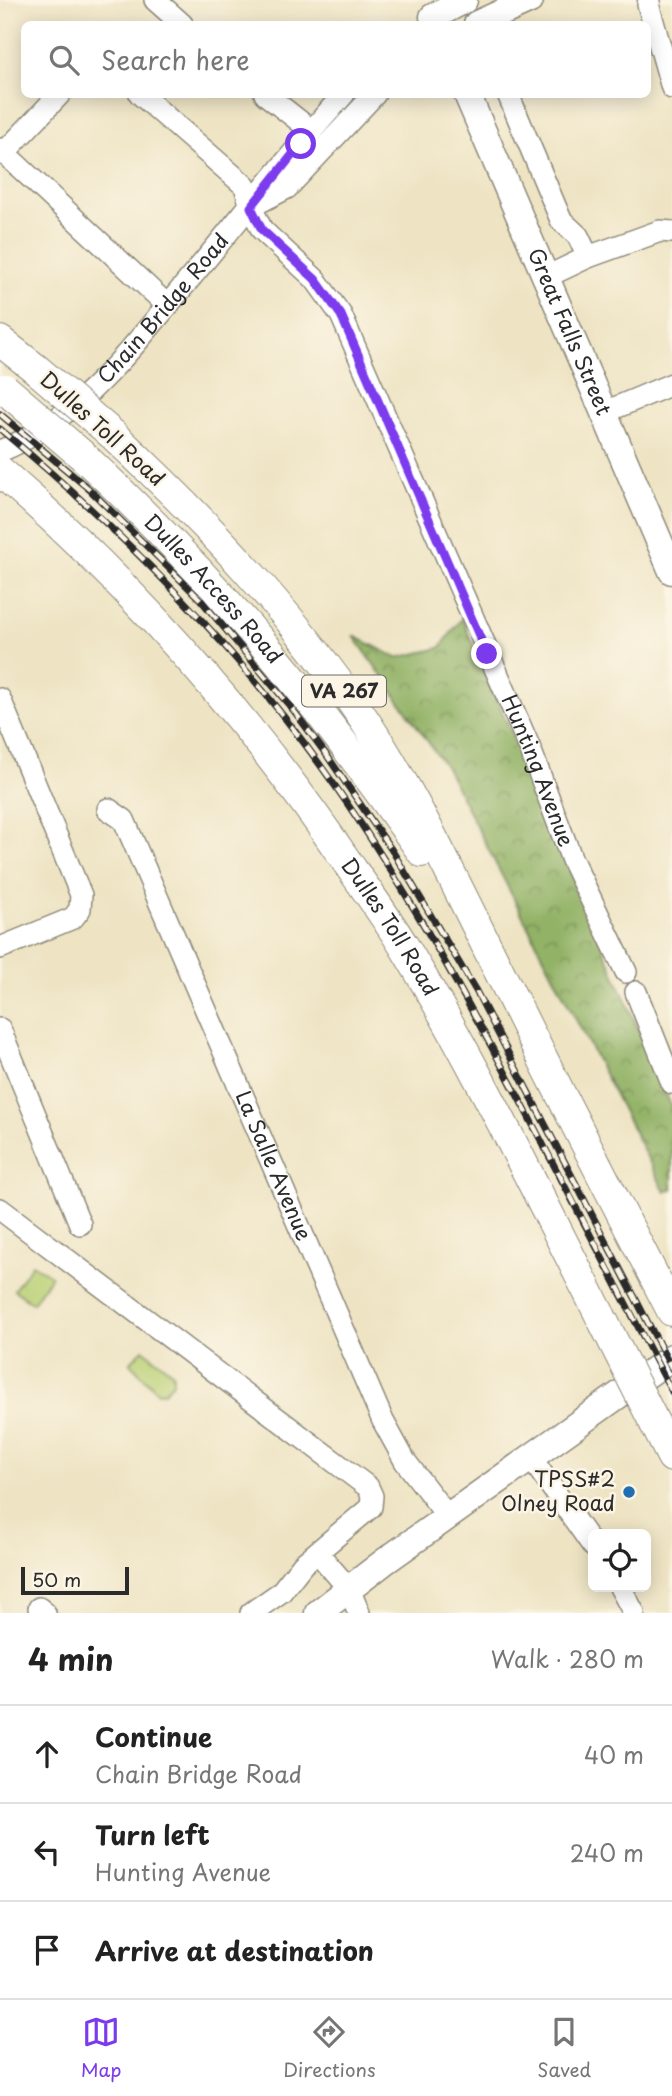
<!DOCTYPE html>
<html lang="en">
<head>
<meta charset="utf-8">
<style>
	:root { --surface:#fff; --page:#f2f2f2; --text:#222; --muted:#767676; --line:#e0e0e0; --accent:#7c3aed }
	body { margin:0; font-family:"Playpen Sans",sans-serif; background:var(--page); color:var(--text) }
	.controls { position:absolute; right:21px; bottom:21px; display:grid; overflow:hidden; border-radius:10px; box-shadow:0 4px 18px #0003 }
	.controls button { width:63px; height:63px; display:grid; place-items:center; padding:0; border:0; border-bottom:2px solid var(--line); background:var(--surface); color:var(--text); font:35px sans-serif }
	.scale { position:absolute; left:21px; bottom:18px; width:108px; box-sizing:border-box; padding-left:7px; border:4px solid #2b2b2b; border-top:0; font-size:19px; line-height:24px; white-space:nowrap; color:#2b2b2b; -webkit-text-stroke:5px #fcf5e5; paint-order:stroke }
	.stop { position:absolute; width:21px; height:21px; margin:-16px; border:5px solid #7c3aed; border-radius:50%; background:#fff }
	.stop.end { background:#7c3aed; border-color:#fff; box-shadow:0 2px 7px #0008 }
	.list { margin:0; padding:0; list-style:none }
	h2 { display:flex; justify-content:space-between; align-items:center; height:91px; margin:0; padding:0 28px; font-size:30px }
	h2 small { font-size:23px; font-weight:400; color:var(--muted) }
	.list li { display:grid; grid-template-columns:46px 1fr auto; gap:21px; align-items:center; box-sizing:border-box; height:98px; padding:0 28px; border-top:2px solid var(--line) }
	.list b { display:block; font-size:26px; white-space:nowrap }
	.list p { margin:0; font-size:23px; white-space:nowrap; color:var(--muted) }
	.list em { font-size:23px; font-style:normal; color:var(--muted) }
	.icon { flex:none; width:38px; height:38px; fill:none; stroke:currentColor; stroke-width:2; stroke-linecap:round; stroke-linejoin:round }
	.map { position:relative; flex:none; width:672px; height:1613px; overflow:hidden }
	.search { position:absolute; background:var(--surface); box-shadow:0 4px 18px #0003; left:21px; right:21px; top:21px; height:77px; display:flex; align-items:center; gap:18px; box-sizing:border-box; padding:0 24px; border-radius:10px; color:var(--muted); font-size:26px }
	.sheet { height:385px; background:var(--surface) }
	nav { display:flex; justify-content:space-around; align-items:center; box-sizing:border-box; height:98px; border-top:2px solid var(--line); background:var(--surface); font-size:19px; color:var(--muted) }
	nav a { display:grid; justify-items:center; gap:4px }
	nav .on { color:var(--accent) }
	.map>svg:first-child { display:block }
</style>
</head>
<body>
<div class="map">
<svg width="672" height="1613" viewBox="0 0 672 1613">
	<defs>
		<pattern id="forest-crowns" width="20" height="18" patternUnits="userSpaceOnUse" patternTransform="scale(1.75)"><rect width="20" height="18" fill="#92b266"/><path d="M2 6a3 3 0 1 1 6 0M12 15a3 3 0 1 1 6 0" fill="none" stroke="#779154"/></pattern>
		<pattern id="park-tufts" width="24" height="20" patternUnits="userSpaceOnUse" patternTransform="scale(1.75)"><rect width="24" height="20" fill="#b9d074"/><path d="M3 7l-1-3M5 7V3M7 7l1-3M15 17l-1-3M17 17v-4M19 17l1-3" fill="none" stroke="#9fb365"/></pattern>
	</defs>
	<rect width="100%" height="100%" fill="#fcf5e5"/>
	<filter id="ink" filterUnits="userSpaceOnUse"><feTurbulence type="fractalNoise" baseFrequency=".0143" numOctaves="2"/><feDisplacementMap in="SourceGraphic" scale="14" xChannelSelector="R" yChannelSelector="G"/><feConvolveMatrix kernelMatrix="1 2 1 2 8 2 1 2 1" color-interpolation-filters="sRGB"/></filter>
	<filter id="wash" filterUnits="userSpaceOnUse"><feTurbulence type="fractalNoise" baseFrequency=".00686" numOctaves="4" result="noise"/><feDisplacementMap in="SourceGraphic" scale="28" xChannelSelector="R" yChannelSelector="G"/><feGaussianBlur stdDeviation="1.57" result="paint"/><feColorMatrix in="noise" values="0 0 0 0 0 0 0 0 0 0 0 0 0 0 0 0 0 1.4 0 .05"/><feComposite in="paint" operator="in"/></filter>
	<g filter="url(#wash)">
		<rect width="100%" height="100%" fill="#eee4c4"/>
		<path fill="#b9d074" stroke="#727e50" stroke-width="2" d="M 32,1264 L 51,1276 L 33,1303 L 14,1290 Z"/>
		<path fill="url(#forest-crowns)" stroke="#5e6e48" stroke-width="2" d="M 462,618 L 672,1108 L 672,1189 L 665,1192 L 447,769 L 354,636 L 397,658 L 440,648 Z"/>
		<path fill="url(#park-tufts)" stroke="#727e50" stroke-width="2" d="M 143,1349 L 173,1373 L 173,1383 L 164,1392 L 158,1392 L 130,1363 Z"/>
	</g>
	<g filter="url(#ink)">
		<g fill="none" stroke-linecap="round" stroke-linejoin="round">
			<defs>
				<g id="minor">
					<path d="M 155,0 L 182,24"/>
					<path d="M 650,0 L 648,4 L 672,88"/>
					<path id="s1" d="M 140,94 L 245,186 L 251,207 L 262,230 L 315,279 L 341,315 L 529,746 L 572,860 L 626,972"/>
					<path d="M 265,94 L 312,131"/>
					<path d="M 508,94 L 561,220 L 578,236 L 588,257"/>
					<path d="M 0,149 L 168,306"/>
					<path d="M 3,154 L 60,94"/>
					<path d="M 256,204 L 287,188 L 375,94"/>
					<path d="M 544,278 L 588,257 L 660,231 L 672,232"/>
					<path d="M 603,413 L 672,384"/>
					<path id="s2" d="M 0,451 C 75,421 127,354 177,294 C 233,228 286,158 344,94"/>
					<path d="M 0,699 L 81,895 L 80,909 L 73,918 L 0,948"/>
					<path id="s3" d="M 108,809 L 124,820 L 383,1421 L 405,1461 L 448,1517"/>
					<path d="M 636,992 L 672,1083"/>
					<path d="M 0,1029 L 80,1224"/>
					<path d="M 0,1209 L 368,1487 L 372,1496 L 371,1507 L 303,1564 L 281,1592 L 251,1613"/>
					<path d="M 531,1458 L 593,1546"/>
					<path d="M 318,1553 L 349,1589 L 359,1613"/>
					<path d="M 620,1587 L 634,1613"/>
					<path d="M 39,1608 L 45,1613"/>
				</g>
				<g id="major">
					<path d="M 433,17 L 464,0"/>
					<path d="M 477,24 L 530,0"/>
					<path id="s4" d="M 467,94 L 672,571"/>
					<path d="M 318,1613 L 384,1562 L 672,1357"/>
				</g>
				<g id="highway">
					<path d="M 0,341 L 36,369"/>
					<path d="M 112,434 C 203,519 291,611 361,715 C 418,800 460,894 506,985 C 560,1095 616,1203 672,1311"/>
					<path id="s5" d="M 83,456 C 214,577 321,706 422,852"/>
					<path id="s6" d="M 0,471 C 133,586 250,719 349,865 C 368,892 388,920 405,948 C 477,1067 537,1193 601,1317"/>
					<path d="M 655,1424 L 672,1457"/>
				</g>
			</defs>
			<use href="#minor" stroke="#8c8878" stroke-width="24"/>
			<use href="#major" stroke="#8c8878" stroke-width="29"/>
			<use href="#highway" stroke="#8c8878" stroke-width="32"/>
			<use href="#minor" stroke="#fff" stroke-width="21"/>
			<use href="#major" stroke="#fff" stroke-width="26"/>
			<use href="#highway" stroke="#fff" stroke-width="30"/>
			<defs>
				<g id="rail">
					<path d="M 0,414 L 89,489 L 200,599 L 294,711 L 328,757 L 393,852 L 476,991 L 672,1369"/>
					<path d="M 0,429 C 104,516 200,610 284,717 C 378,836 450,968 521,1102 C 572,1198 622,1295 672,1392"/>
				</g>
			</defs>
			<use href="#rail" stroke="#2b2b2b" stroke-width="7"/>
			<use href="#rail" stroke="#fcf5e5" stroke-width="4.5" stroke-dasharray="13" stroke-linecap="butt"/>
			<defs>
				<g id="highway-bridge">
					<path d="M 36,369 L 112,434"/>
					<path d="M 5,389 L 83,456"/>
					<path d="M 601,1317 L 655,1424"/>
				</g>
			</defs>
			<use href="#highway-bridge" stroke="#8c8878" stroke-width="32" stroke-linecap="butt"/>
			<use href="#highway-bridge" stroke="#fff" stroke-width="30"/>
		</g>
	</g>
	<g fill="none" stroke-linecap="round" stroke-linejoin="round" filter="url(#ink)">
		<path stroke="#7c3aed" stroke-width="9" d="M 301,144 L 251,207 L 262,230 L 315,279 L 341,315 L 487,654"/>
	</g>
	<circle fill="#1f6fb2" stroke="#fcf5e5" stroke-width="2.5" cx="629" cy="1492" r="7"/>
	<g text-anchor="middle" stroke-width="5" stroke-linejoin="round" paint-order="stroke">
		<rect fill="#fcf5e5" stroke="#6a6863" stroke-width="2" x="302" y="675.5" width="84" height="31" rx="5"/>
		<g font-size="19" font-weight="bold" fill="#2b2b2b">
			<text x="344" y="698">VA 267</text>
		</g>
		<g font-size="21" fill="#2b2b2b" stroke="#fcf5e5">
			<text dy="7" stroke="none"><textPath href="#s2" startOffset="219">Chain Bridge Road</textPath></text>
			<text dy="7" stroke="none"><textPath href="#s4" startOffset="259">Great Falls Street</textPath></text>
			<text transform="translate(102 429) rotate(42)" y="7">Dulles Toll Road</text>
			<text dy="7" stroke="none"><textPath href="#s5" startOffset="186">Dulles Access Road</textPath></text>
			<text dy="7" stroke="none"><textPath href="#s1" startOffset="800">Hunting Avenue</textPath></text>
			<text dy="7" stroke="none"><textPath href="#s6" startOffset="602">Dulles Toll Road</textPath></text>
			<text dy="7" stroke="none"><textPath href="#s3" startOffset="396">La Salle Avenue</textPath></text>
		</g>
		<g font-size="21" fill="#2b2b2b" stroke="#fcf5e5" text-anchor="end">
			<text x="615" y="1487">TPSS#2<tspan x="615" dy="24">Olney Road</tspan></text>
		</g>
	</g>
</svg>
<div class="controls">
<button><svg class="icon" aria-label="locate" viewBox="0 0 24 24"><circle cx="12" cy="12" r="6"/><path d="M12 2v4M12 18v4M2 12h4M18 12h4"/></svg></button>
</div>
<div class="scale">50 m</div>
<div class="stop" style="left:301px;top:144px"></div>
<div class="stop end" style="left:487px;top:654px"></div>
<div class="search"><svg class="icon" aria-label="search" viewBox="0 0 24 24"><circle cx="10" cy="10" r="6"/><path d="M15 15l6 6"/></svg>Search here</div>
</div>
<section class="sheet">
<h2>4 min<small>Walk · 280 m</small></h2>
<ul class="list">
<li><svg class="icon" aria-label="ahead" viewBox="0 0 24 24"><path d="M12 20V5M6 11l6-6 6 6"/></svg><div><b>Continue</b><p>Chain Bridge Road</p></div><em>40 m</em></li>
<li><svg class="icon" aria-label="left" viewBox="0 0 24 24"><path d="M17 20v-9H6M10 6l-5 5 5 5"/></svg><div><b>Turn left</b><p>Hunting Avenue</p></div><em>240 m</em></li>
<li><svg class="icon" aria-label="arrive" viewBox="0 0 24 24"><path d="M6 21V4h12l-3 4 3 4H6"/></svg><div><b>Arrive at destination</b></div></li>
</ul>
</section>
<nav>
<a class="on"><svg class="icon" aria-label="map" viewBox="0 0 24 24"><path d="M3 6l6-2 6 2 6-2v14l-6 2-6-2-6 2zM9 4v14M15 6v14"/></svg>Map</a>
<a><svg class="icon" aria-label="directions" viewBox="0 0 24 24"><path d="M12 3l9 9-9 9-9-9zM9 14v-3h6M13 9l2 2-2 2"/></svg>Directions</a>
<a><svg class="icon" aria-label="saved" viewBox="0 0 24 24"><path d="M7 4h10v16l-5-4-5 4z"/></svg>Saved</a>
</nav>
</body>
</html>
